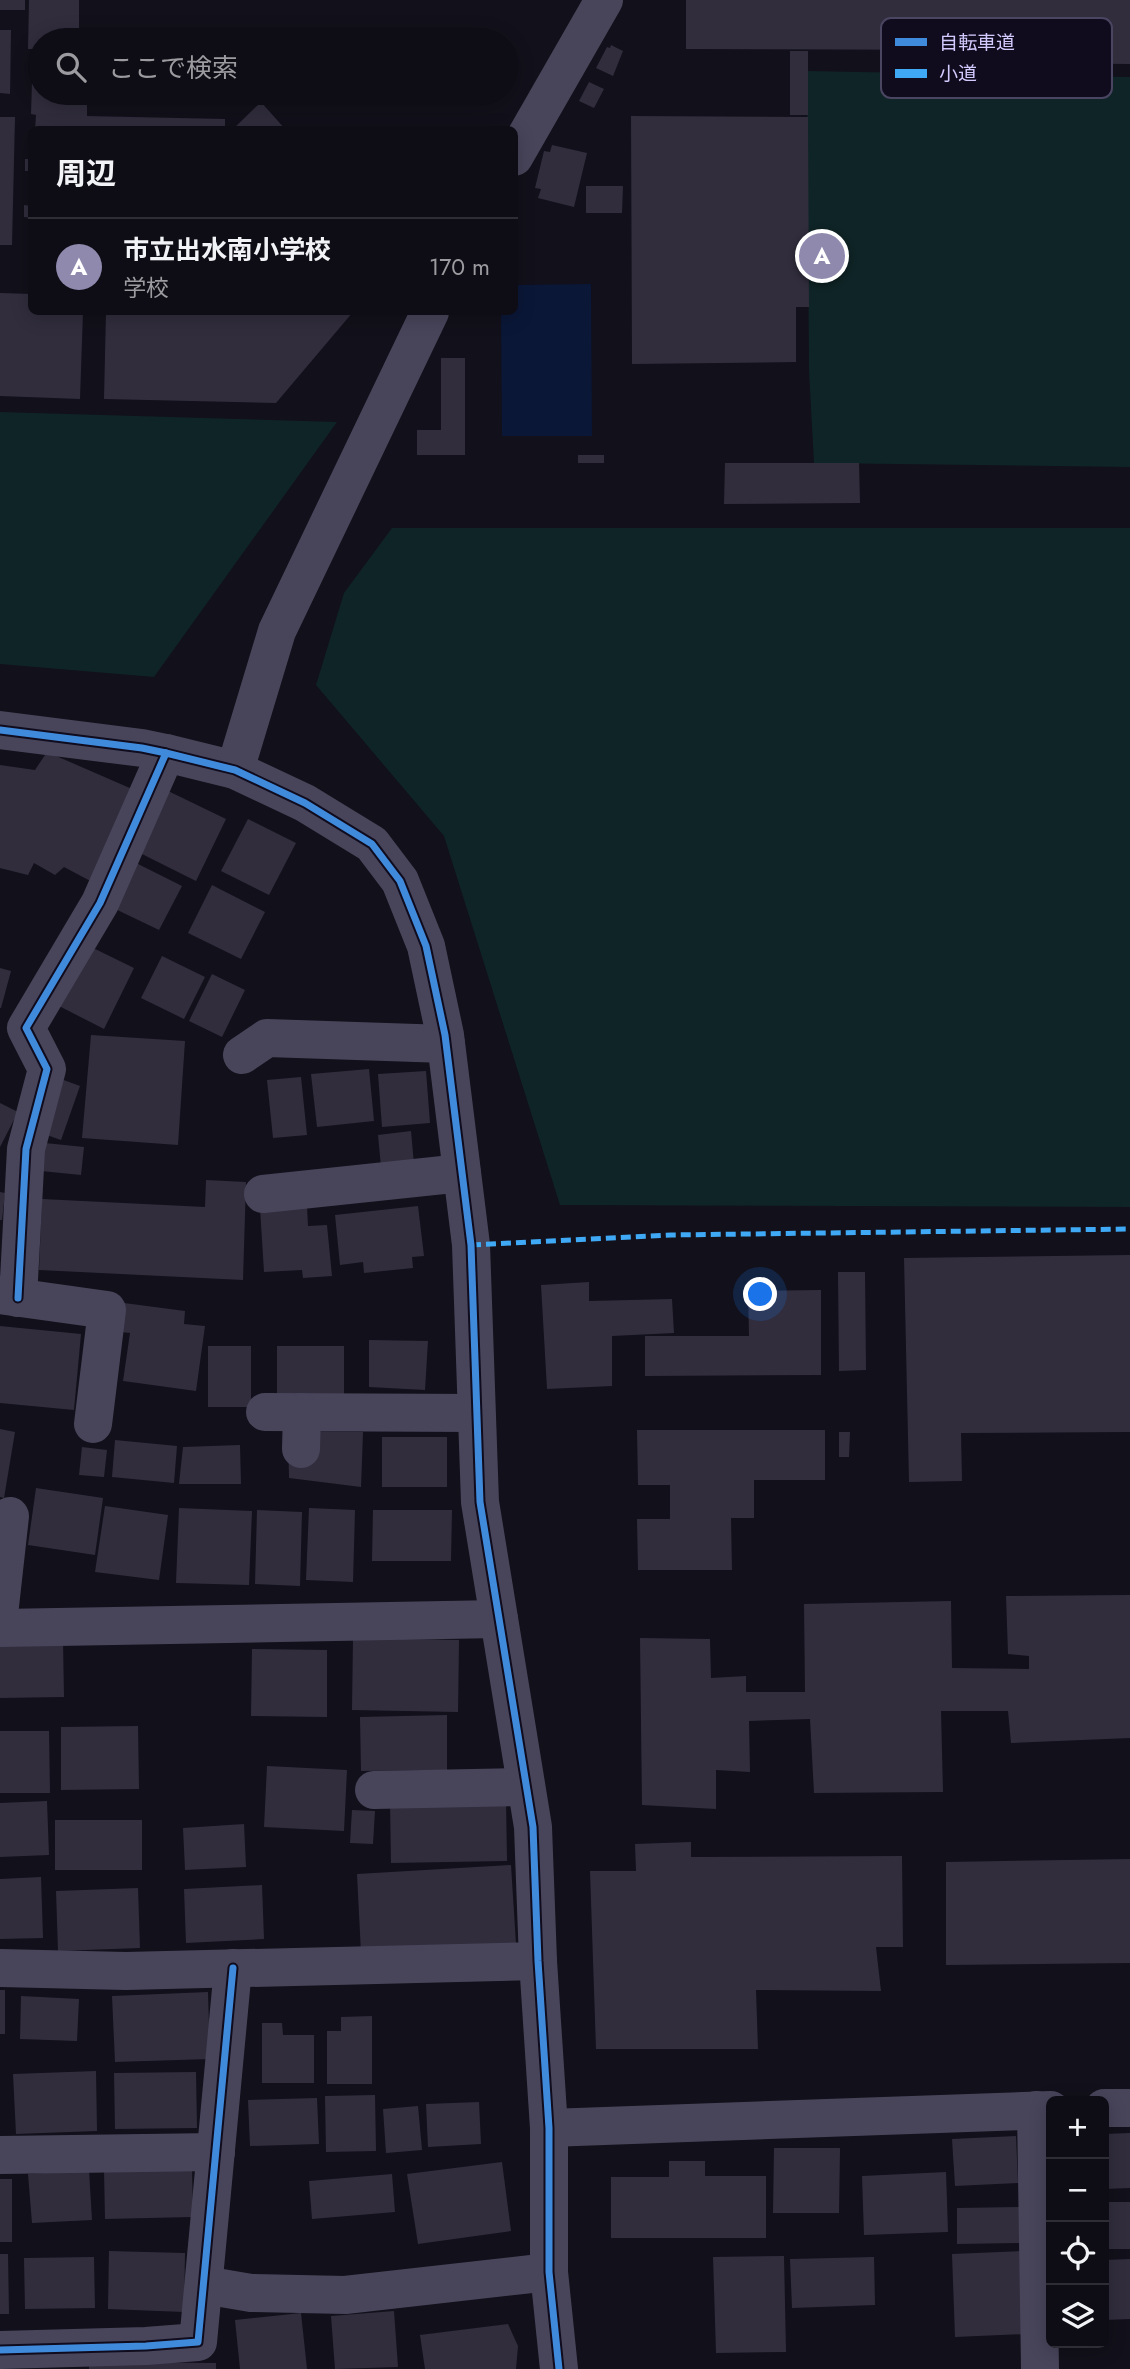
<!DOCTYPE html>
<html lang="ja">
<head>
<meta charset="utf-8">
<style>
	:root { --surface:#0e0c14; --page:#17151d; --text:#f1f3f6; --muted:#9b9ba0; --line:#2e2c34; --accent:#8f89ae }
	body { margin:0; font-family:Jost,"Noto Sans JP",sans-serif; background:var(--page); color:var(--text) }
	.controls { position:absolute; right:21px; bottom:21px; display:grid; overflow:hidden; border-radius:10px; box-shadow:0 4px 18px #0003 }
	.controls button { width:63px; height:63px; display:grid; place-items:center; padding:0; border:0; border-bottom:2px solid var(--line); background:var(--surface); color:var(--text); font:35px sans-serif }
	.you { position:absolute; left:761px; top:1295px; width:24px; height:24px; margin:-18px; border:5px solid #fff; border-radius:50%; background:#1a73e8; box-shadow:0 0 0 10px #1a73e833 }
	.badge { display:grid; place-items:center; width:46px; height:46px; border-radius:50%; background:var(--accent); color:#fff; font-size:23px; font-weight:700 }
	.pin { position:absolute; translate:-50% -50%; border:4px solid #fff; box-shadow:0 2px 7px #0006 }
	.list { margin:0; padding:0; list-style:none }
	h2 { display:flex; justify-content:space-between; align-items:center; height:91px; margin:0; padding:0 28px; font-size:30px }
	h2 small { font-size:23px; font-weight:400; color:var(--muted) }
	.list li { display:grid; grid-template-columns:46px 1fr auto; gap:21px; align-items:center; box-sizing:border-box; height:98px; padding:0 28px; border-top:2px solid var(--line) }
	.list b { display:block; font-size:26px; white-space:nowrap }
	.list p { margin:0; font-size:23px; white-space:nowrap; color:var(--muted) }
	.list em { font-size:23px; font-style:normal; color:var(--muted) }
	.icon { flex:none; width:38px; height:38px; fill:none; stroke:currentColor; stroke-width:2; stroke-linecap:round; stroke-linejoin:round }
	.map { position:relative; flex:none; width:1130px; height:2369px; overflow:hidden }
	.search { position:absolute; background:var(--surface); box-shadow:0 4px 18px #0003; left:28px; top:28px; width:490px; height:77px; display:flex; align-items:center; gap:18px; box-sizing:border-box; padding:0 24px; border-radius:38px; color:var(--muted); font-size:26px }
	.panel { position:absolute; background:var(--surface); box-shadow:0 4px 18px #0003; left:28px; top:126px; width:490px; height:189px; border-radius:10px }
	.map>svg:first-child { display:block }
</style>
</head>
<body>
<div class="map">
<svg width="1130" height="2369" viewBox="0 0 1130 2369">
	<rect width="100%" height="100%" fill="#12101a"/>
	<g fill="#0f2426">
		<path d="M 807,71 L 1130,77 L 1130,467 L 814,463 L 809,371 Z"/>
		<path d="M 0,412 L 337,422 L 154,677 L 0,664 Z"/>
		<path d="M 392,528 L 1130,528 L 1130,1207 L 560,1205 L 444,836 L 316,685 L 344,593 Z"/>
	</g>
	<path fill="#0a1737" d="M 591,284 L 592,436 L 502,436 L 501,312 L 514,312 L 515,285 Z"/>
	<g fill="#312d3d">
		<rect x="0" y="0" width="25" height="10"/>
		<path d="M 29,0 L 79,0 L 79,40 L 40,40 L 40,93 L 192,93 L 192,99 L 98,97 L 98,93 L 87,100 L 87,116 L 225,119 L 225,130 L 35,130 L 36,115 L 31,114 L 33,49 L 28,49 Z"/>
		<path d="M 686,0 L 1130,0 L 1130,64 L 1002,63 L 1002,50 L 686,49 Z"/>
		<path d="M 0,30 L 11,30 L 10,94 L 0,93 Z"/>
		<path d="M 100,37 L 135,38 L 135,40 L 100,40 Z"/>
		<path d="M 611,45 L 623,51 L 613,76 L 596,68 L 607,47 L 610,48 Z"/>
		<rect x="790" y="51" width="18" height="64"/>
		<path d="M 589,82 L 604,89 L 594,108 L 579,101 Z"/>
		<path d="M 261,102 L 286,130 L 232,130 Z"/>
		<path d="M 631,116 L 808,117 L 809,307 L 796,307 L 796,362 L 632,364 Z"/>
		<path d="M 0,117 L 15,117 L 12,245 L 0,245 Z"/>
		<path d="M 552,145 L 587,153 L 574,207 L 538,198 L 541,189 L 535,188 L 544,151 L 550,152 Z"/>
		<rect x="25" y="159" width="7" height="12"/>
		<path d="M 586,186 L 623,186 L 622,213 L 586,213 Z"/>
		<path d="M 24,205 L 32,206 L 32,218 L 24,217 Z"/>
		<path d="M 0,293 L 32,294 L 32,312 L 83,312 L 80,399 L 0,396 Z"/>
		<path d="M 106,312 L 353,312 L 276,403 L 104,399 Z"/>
		<path d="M 441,358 L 465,358 L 465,455 L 417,455 L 417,430 L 441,430 Z"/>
		<rect x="578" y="455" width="26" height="8"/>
		<path d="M 725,463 L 859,463 L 860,503 L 724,504 Z"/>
		<path d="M 47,752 L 139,792 L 96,884 L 64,867 L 55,875 L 34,863 L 28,875 L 0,868 L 0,765 L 35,770 Z"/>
		<path d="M 164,789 L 226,819 L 196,881 L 134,850 Z"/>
		<path d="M 248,819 L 296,843 L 269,895 L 221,871 Z"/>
		<path d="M 132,861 L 182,886 L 159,930 L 109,906 Z"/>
		<path d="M 212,885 L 265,912 L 241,959 L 188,933 Z"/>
		<path d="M 89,946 L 134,968 L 104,1029 L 59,1006 Z"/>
		<path d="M 162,956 L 205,977 L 184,1019 L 141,998 Z"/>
		<path d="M 0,968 L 11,971 L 1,1008 L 0,1008 Z"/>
		<path d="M 212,974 L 245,990 L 222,1037 L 189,1021 Z"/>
		<path d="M 91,1035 L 185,1041 L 178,1145 L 82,1138 Z"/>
		<path d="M 369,1069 L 374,1121 L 317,1127 L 311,1074 Z"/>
		<path d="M 426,1071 L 430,1123 L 382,1127 L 378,1074 Z"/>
		<path d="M 301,1077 L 307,1135 L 273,1138 L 267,1080 Z"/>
		<path d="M 61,1079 L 80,1086 L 61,1140 L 41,1133 Z"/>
		<path d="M 0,1103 L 18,1112 L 0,1147 Z"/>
		<path d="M 411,1131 L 414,1164 L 381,1167 L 378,1135 Z"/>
		<path d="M 45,1143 L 84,1147 L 81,1175 L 41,1171 Z"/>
		<path d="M 206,1180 L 246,1182 L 243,1280 L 39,1270 L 42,1199 L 205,1207 Z"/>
		<path d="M 0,1192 L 5,1193 L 2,1220 L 0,1220 Z"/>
		<path d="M 307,1206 L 308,1226 L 327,1225 L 332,1276 L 303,1278 L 302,1270 L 264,1272 L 260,1208 Z"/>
		<path d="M 418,1206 L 424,1256 L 412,1257 L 413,1268 L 364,1273 L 363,1262 L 340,1265 L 335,1215 Z"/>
		<path d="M 1130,1255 L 1130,1432 L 961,1433 L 962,1481 L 909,1482 L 904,1258 Z"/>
		<path d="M 838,1272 L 865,1272 L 866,1370 L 839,1371 Z"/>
		<path d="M 589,1282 L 589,1301 L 672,1299 L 674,1333 L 612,1336 L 612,1386 L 547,1389 L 541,1285 Z"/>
		<path d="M 821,1290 L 821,1375 L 645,1376 L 645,1336 L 749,1336 L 748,1291 Z"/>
		<path d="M 124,1303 L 185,1311 L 184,1324 L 205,1326 L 196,1391 L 123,1381 L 130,1333 L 121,1332 Z"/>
		<path d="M 0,1326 L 81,1334 L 74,1410 L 0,1403 Z"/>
		<path d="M 369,1340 L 428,1341 L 425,1390 L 369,1387 Z"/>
		<rect x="208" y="1346" width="43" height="61"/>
		<rect x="277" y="1346" width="67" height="52"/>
		<path d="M 0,1429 L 15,1432 L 4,1498 L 0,1497 Z"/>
		<path d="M 637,1430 L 825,1430 L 825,1480 L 754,1480 L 754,1518 L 731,1518 L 732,1570 L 638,1570 L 637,1519 L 670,1519 L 670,1485 L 638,1485 Z"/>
		<path d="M 288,1431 L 363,1432 L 361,1487 L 289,1478 Z"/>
		<path d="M 839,1432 L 850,1432 L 849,1457 L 839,1457 Z"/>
		<rect x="382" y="1437" width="65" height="50"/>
		<path d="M 115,1440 L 177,1446 L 174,1483 L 112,1477 Z"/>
		<path d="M 240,1445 L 241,1484 L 179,1484 L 183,1447 Z"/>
		<path d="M 82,1447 L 107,1450 L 104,1477 L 79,1475 Z"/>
		<path d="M 36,1488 L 103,1498 L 95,1555 L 28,1545 Z"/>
		<path d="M 105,1506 L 168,1515 L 159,1580 L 95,1572 Z"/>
		<path d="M 179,1508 L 252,1511 L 249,1585 L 176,1583 Z"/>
		<path d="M 309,1508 L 355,1510 L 353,1582 L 306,1580 Z"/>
		<path d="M 257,1510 L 302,1512 L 300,1586 L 255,1584 Z"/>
		<path d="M 373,1510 L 452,1510 L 451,1561 L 372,1561 Z"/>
		<path d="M 1130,1595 L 1130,1738 L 1011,1743 L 1008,1711 L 941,1711 L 943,1792 L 814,1793 L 810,1719 L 749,1721 L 750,1772 L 716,1770 L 716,1809 L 642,1805 L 640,1638 L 710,1639 L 711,1678 L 746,1676 L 746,1692 L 805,1692 L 804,1604 L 951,1601 L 952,1668 L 1029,1669 L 1029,1656 L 1008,1654 L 1006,1596 Z"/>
		<path d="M 353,1638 L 459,1640 L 458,1712 L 352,1710 Z"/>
		<path d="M 63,1641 L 64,1697 L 0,1698 L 0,1642 Z"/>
		<path d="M 252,1649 L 327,1650 L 327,1717 L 251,1716 Z"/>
		<path d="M 447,1715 L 447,1770 L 361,1771 L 360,1717 Z"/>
		<path d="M 138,1726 L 139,1789 L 61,1790 L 61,1727 Z"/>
		<path d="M 0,1731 L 49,1731 L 50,1793 L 0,1793 Z"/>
		<path d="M 267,1766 L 347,1770 L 344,1831 L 264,1827 Z"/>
		<path d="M 47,1801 L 49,1855 L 0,1857 L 0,1803 Z"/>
		<path d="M 506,1801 L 507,1861 L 391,1863 L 390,1802 Z"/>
		<path d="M 352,1810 L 375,1811 L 373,1844 L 350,1843 Z"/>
		<rect x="55" y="1820" width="87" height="50"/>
		<path d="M 244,1824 L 246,1867 L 185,1870 L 183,1828 Z"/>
		<path d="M 691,1842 L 691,1857 L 902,1856 L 903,1947 L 876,1947 L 881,1991 L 756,1990 L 758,2049 L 596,2049 L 590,1871 L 636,1871 L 635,1844 Z"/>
		<path d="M 1130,1859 L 1130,1963 L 946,1965 L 946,1862 Z"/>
		<path d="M 511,1865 L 516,1944 L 361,1953 L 357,1874 Z"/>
		<path d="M 41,1877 L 43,1938 L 0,1939 L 0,1879 Z"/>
		<path d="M 262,1885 L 264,1939 L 186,1943 L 184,1889 Z"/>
		<path d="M 138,1888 L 140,1948 L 58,1951 L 56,1891 Z"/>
		<rect x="0" y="1990" width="5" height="44"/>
		<path d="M 208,1992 L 210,2059 L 115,2062 L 112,1996 Z"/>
		<path d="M 21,1996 L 79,1999 L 77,2041 L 20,2039 Z"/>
		<path d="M 372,2016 L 372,2084 L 327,2084 L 327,2031 L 341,2031 L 341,2017 Z"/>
		<path d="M 262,2023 L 282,2023 L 283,2035 L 314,2035 L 314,2083 L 262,2083 Z"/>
		<path d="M 96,2071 L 97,2131 L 16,2134 L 13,2074 Z"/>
		<path d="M 196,2072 L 197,2128 L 115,2129 L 114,2073 Z"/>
		<path d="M 375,2095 L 376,2151 L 326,2152 L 325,2096 Z"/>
		<path d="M 317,2098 L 319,2144 L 250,2146 L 248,2100 Z"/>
		<path d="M 479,2102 L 481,2144 L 428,2147 L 426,2104 Z"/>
		<path d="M 418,2106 L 422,2150 L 386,2153 L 383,2109 Z"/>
		<path d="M 1130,2133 L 1130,2188 L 1104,2189 L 1104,2134 Z"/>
		<path d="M 1016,2136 L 1018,2183 L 955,2186 L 952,2139 Z"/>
		<path d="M 774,2148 L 840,2148 L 839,2213 L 773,2213 Z"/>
		<path d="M 669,2161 L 705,2161 L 705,2176 L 766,2176 L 766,2238 L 611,2238 L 611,2177 L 669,2177 Z"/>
		<path d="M 502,2162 L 511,2231 L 418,2244 L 407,2174 Z"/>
		<path d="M 192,2168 L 193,2217 L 105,2219 L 104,2170 Z"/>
		<path d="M 89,2170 L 92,2220 L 32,2223 L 28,2174 Z"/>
		<path d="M 946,2172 L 948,2232 L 864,2235 L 862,2176 Z"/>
		<path d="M 392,2174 L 395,2212 L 312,2219 L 309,2181 Z"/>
		<rect x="0" y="2179" width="12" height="63"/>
		<rect x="1104" y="2202" width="26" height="47"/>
		<path d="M 1019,2207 L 1019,2243 L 957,2244 L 957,2208 Z"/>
		<path d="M 109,2251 L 185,2253 L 184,2312 L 108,2309 Z"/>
		<path d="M 1022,2251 L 1025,2334 L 955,2337 L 952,2254 Z"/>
		<path d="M 0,2254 L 8,2254 L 9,2314 L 0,2314 Z"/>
		<path d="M 784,2256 L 786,2352 L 716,2353 L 713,2257 Z"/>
		<path d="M 94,2257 L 95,2308 L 25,2309 L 24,2258 Z"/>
		<path d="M 874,2257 L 875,2305 L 792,2308 L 790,2259 Z"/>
		<path d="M 1130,2259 L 1130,2319 L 1105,2320 L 1104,2260 Z"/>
		<path d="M 394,2311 L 398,2367 L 335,2369 L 331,2316 Z"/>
		<path d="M 301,2313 L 307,2369 L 240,2369 L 235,2320 Z"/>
		<path d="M 508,2324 L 518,2346 L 516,2369 L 425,2369 L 420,2335 Z"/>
		<path d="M 89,2362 L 216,2363 L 216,2369 L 89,2369 Z"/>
	</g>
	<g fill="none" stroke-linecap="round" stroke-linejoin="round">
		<g stroke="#48455b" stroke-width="38">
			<path d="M 514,157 L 604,0"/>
			<path d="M 0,730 L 142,748 L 166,753 L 235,770 L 305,803 L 372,844 L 400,881 L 426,946 L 445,1035 L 471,1245 L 480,1502 L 533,1827 L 538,1961 L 549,2128 L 549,2272 L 559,2369"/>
			<path d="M 235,770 L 277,631 L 430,312"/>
			<path d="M 242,1055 L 267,1038 L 446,1044"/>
			<path d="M 263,1194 L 462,1173"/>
			<path d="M 0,1295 L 107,1310 L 93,1424"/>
			<path d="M 18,1298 L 26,1149 L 47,1069 L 26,1028 L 100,903 L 166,753"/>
			<path d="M 265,1412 L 476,1413"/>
			<path d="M 301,1449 L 302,1412"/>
			<path d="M 0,1606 L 10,1516"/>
			<path d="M 0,1628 L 499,1619"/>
			<path d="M 374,1790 L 526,1787"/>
			<path d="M 0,1968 L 126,1971 L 538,1961"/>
			<path d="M 1104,2108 L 1130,2108"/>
			<path d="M 1036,2110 L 1040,2369"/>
			<path d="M 549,2128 L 1051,2110"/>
			<path d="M 0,2155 L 216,2152"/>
			<path d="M 204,2285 L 251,2293 L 345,2295 L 549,2272"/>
			<path d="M 0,2350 L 146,2346 L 198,2342 L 233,1968"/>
		</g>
		<path stroke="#3fa9f5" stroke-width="5" stroke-dasharray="10 5" stroke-linecap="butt" d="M 471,1245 L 671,1235 L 1130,1229"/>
		<defs>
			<g id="cycleway">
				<path d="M 0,730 L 142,748 L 166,753 L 235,770 L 305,803 L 372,844 L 400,881 L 426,946 L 445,1035 L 471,1245 L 480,1502 L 533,1827 L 538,1961 L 549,2128 L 549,2272 L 559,2369"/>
				<path d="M 18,1298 L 26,1149 L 47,1069 L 26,1028 L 100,903 L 166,753"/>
				<path d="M 0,2350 L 146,2346 L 198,2342 L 233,1968"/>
			</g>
		</defs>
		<use href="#cycleway" stroke="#100c1e" stroke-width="11"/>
		<use href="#cycleway" stroke="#408adc" stroke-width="7"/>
	</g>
	<rect x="881" y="18" width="231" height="80" rx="10" fill="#100c1e" stroke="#4a4561" stroke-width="2"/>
	<rect x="895" y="38" width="32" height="8" fill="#408adc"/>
	<rect x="895" y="69" width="32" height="9" fill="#3fa9f5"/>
	<g font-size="19" fill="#d3cafe">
		<text x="939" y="49">自転車道</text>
		<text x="939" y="80">小道</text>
	</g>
</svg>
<div class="controls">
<button>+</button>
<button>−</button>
<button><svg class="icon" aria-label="locate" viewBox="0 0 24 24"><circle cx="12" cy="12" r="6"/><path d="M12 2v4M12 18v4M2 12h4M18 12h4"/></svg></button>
<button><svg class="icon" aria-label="layers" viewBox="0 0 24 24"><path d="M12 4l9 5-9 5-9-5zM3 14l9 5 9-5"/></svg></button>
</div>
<div class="you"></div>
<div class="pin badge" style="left:822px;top:256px">A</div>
<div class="search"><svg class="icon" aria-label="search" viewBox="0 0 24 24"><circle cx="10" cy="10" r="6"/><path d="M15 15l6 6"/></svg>ここで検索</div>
<section class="panel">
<h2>周辺<small></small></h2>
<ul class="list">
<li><span class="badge">A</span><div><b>市立出水南小学校</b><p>学校</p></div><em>170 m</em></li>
</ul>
</section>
</div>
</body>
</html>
